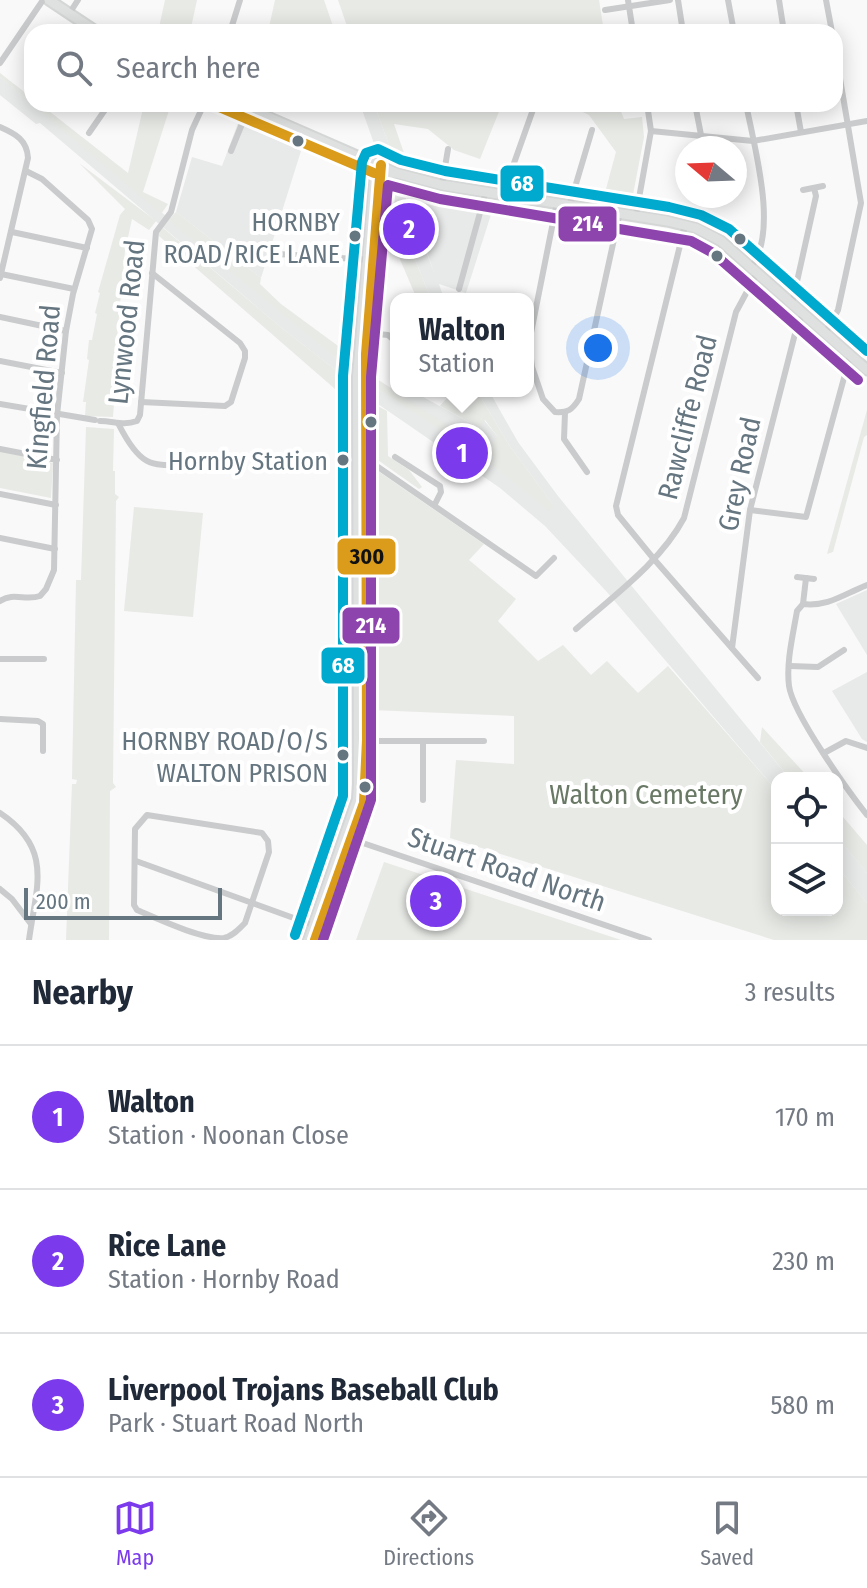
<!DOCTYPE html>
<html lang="en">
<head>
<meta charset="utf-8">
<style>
	:root { --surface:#fff; --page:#f6f6f7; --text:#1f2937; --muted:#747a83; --line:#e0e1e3; --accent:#7c3aed }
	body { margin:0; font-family:"Fira Sans Condensed",sans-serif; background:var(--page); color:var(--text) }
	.controls { position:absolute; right:24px; bottom:24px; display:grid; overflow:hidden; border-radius:16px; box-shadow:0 4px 20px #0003 }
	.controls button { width:72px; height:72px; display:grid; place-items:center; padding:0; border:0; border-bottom:2px solid var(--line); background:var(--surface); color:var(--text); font:40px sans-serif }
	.compass { position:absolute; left:675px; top:136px; width:72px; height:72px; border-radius:50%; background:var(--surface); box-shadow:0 4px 20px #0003; rotate:289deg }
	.scale { position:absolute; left:24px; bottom:20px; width:198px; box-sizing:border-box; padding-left:8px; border:4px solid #667681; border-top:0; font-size:22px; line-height:28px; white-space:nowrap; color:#667681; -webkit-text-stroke:6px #fff; paint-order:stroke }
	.you { position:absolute; left:598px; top:348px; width:28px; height:28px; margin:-20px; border:6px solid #fff; border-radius:50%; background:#1a73e8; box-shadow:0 0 0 12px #1a73e833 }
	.badge { display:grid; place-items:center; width:52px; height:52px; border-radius:50%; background:var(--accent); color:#fff; font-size:26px; font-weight:700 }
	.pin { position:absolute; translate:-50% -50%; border:4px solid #fff; box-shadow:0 2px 8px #0006 }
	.popup { position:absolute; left:390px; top:293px; width:144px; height:104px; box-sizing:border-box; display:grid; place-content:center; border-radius:16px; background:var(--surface); filter:drop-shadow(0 2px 6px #0005); font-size:26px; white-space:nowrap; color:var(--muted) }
	.popup b { font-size:30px; color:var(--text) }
	.popup::after { content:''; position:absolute; left:50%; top:100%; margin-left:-16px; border:16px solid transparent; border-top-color:var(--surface) }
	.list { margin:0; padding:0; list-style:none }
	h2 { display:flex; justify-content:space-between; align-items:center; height:104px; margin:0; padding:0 32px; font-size:34px }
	h2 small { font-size:26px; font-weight:400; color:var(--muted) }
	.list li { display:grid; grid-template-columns:52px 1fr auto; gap:24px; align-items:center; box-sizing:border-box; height:144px; padding:0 32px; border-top:2px solid var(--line) }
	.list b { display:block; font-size:30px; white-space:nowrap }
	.list p { margin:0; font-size:26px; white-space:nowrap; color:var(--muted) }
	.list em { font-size:26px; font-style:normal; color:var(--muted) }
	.icon { flex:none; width:44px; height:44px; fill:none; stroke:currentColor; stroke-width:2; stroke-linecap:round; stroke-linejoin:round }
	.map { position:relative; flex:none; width:867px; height:940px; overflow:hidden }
	.search { position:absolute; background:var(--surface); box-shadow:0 4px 20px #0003; left:24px; right:24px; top:24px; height:88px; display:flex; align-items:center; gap:20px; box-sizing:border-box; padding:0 28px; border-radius:24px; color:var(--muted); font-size:30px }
	.sheet { height:536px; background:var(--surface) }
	nav { display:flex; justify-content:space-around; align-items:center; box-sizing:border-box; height:112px; border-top:2px solid var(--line); background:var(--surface); font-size:22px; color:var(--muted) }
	nav a { display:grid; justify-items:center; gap:4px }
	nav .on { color:var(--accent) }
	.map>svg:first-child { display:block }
</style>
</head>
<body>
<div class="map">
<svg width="867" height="940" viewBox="0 0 867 940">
	<rect width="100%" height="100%" fill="#f9f9f9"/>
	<g fill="#e8e9e9">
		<path d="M 0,77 L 350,370 L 350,381 L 283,329 L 40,123 L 36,124 L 0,95 Z"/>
		<path d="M 360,104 L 374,104 L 393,156 L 377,152 Z"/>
		<path d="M 238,123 L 301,151 L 261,278 L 176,212 L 192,157 L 222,166 Z"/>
		<path d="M 397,185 L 401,186 L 435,275 L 403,186 L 495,202 L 466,293 L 439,284 L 444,299 L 431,299 L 388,192 L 388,188 Z"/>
		<path d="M 374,387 L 453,437 L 396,391 L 412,391 L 478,427 L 484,420 L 554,506 L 509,445 L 477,391 L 489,391 L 518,442 L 558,496 L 789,778 L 777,778 L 777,791 L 606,591 L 545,526 L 500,488 L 375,402 Z"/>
		<path d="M 867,590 L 867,655 L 836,604 Z"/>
		<path d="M 867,672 L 867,742 L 862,739 L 832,691 Z"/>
		<path d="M 837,837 L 867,873 L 867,903 L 837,866 Z"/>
	</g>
	<g fill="#e8eae6">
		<path d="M 165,0 L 197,0 L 190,32 L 158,32 Z"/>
		<path d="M 275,0 L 324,0 L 335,32 L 323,32 L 321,26 L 301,32 L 268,32 Z"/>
		<path d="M 338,0 L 599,0 L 604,32 L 349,32 Z"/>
		<path d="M 0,73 L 32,98 L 32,104 L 40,104 L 128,173 L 144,104 L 171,104 L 143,192 L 168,204 L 161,214 L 0,77 Z"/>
		<path d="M 374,104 L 502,104 L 480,159 L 454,150 L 428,129 L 394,124 L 406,159 L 393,156 Z"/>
		<path d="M 566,104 L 618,104 L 624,119 L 642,117 L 644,137 L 631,205 L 603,200 L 616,152 L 589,115 Z"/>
		<path d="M 79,163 L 156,221 L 149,230 L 132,219 L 125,251 L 111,403 L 114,403 L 113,417 L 85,416 L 86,402 L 83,402 L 89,360 L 87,359 L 89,340 L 92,340 L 97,314 L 95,313 L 100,293 L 98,292 L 120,215 L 125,209 Z"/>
		<path d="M 388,192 L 431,299 L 417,299 L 393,243 L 382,242 Z"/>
		<path d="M 176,212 L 261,278 L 260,284 L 281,304 L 349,354 L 350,370 L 168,220 Z"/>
		<path d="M 162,227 L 283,329 L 350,381 L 350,402 L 159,236 L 158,232 Z"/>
		<path d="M 374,377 L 456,431 L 453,438 L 374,387 Z"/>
		<path d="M 453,391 L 477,391 L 509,445 L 554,506 L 549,511 L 483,458 L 497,436 L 485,420 L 478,427 L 440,406 Z"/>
		<path d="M 374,404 L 387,411 L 388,456 L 409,470 L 422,487 L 419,489 L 375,458 Z"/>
		<path d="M 867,410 L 867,435 L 864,437 L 833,552 L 827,554 Z"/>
		<path d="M 86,427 L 114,429 L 113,471 L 115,471 L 115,494 L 119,497 L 116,501 L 113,783 L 116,787 L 110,791 L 109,940 L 66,940 L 72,784 L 76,784 L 77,780 L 72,779 L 76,580 L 81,580 Z"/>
		<path d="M 0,451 L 53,463 L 51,498 L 0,488 Z"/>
		<path d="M 375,469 L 484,544 L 469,560 L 516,599 L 498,621 L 538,661 L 563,645 L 591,675 L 607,661 L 638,693 L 668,666 L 777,791 L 777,910 L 837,910 L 837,866 L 867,903 L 867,940 L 774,940 L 450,838 L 456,760 L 514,764 L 514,716 L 372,710 Z"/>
		<path d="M 134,507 L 203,513 L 193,617 L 124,611 Z"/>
		<path d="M 762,727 L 809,778 L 789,778 L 760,742 Z"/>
		<path d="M 837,810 L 867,845 L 867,873 L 837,837 Z"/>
		<path d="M 384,862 L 621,940 L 356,940 Z"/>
	</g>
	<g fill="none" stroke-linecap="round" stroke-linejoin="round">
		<defs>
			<g id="major">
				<path d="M 308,940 L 357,799 L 358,784 L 357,376 L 375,166"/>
				<path d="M 315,940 L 364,803 L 367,740 L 366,354 L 381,170"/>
			</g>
			<g id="highway">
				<path d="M 49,0 L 97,32"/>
				<path d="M 212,104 L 360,168 L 381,174 L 396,173"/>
				<path d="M 238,104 L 396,173 L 442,185 L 667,221 L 696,228 L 721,241 L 867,370"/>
			</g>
		</defs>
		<use href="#major" stroke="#d5d6d7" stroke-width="12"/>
		<use href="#highway" stroke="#d5d6d6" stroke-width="13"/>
		<g stroke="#cacbcc" stroke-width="6">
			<path d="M 628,0 L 633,32"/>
			<path d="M 678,0 L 683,32"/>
			<path d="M 728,0 L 734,32"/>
			<path d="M 779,0 L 784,32"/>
			<path d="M 826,0 L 832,32"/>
			<path d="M 605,10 L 670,0"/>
			<path d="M 69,14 L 78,0"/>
			<path d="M 230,32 L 240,0"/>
			<path d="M 0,63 L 43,0"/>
			<path d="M 695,104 L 701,135"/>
			<path d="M 746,104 C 754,146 779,232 751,267"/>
			<path d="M 796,104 L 801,132"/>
			<path d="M 0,127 C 16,134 27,140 28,158 L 0,278"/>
			<path d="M 651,131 L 753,141 L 867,121"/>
			<path d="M 89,133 L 109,104"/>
			<path d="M 231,151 L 244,119"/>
			<path d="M 442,185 L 448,149"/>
			<path d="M 803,190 L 823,186"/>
			<path d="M 503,194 L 535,104"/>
			<path d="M 557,202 L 529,343 L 532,367 L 543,399 L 555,412 C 568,413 572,410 579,399 L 620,212"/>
			<path d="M 570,204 L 592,130"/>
			<path d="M 636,215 L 651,131 L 647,104"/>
			<path d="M 685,225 L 616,506 L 618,515 L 653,558 L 758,678"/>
			<path d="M 12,232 L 87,248"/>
			<path d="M 278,254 L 371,260"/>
			<path d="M 1,274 L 74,289"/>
			<path d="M 459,289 L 486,191"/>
			<path d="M 792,304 L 816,196 L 814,188"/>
			<path d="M 0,317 L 66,331"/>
			<path d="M 826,332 L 838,310 L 861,203 L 835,49"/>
			<path d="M 367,333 L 388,335 L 396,342"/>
			<path d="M 0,361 L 62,373"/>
			<path d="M 141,402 L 225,406 L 231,402 L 245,358 L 245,351 L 240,343 L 152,273"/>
			<path d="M 0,404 L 95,420"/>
			<path d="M 565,413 L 564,439 L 587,472"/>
			<path d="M 100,421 C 114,421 123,426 137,421 L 140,415 L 156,232 L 171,212 L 192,130 L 204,104"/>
			<path d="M 119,425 C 144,474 154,464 204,465"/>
			<path d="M 0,449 L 57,460"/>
			<path d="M 395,457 L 440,486 L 441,492 L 435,504"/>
			<path d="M 357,464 L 378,467 L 536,576 L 554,558"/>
			<path d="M 0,494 L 56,505"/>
			<path d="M 750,510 L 806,517 L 850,356"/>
			<path d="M 0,538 L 55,549"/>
			<path d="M 797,577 L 814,579"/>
			<path d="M 867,585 C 844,594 828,607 803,604 L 797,611 C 793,635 786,662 789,686 C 793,714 848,791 867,815"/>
			<path d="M 0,601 C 13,592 26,601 40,596 L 46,589 L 54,570 L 57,415 L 66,331 L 73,294 L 92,229 L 88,220 L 42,179 L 26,171"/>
			<path d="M 803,604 L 806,578"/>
			<path d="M 576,629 C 613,596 660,563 684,518 L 736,312 L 757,273"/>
			<path d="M 732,648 L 750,510 L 798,322 L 804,314"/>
			<path d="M 0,659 L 44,659"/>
			<path d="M 790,666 L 818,667 L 844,650"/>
			<path d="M 0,719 L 38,721 L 43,724 L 43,751"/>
			<path d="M 363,741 L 484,741"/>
			<path d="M 824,753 L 846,741 L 867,748"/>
			<path d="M 423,800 L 423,741"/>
			<path d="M 0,813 C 54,849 36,887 29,940"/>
			<path d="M 147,815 L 262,833 L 268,841 L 269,852 L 245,923 C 239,929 233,936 224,938 C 203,940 158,919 137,910 L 134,905 L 135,829 Z"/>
			<path d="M 351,839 L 649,940"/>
			<path d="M 136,861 L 313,925"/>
			<path d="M 0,889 L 12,899 L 31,924"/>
		</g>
		<use href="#major" stroke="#dfe0e0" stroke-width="8"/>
		<use href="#highway" stroke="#dfe0e0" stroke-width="9"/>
		<defs>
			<g id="bus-1">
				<path d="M 212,104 L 374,173"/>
				<path d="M 315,940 L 364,803 L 367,740 L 366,354 L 381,165"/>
			</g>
			<path id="bus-2" d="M 323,940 L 371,800 L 371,377 L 388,185 L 440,199 L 691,241 L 713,253 L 858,380"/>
			<path id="bus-3" d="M 295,935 L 343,796 L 343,376 L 362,162 L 366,153 L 378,149 L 401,160 L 445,171 L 669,207 L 701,215 L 729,229 L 867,351"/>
		</defs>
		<use href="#bus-1" stroke="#fff" stroke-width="16"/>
		<use href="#bus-2" stroke="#fff" stroke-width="16"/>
		<use href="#bus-3" stroke="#fff" stroke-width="16"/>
		<use href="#bus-1" stroke="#da9c1a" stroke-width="10"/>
		<use href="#bus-2" stroke="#8e44ad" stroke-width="10"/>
		<use href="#bus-3" stroke="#00a9ce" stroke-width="10"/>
	</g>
	<g fill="#667681" stroke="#fff" stroke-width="3">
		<circle cx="298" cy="141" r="7"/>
		<circle cx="355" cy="236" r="7"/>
		<circle cx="740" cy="239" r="7"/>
		<circle cx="717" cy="256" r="7"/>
		<circle cx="371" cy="422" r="7"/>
		<circle cx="343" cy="460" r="7"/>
		<circle cx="343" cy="755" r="7"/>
		<circle cx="365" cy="787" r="7"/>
	</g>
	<g text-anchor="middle" stroke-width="8" stroke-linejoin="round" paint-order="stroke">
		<g font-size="26" fill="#667681" stroke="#fff" text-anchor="end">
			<text x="340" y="231">HORNBY<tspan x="340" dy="32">ROAD/RICE LANE</tspan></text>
			<text x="328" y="470">Hornby Station</text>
			<text x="328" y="750">HORNBY ROAD/O/S<tspan x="328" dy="32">WALTON PRISON</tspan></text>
		</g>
		<g font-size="28" fill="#667681" stroke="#fff">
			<text transform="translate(126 322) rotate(-84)" y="10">Lynwood Road</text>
			<text transform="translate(43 387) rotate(-85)" y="10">Kingfield Road</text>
			<text transform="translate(687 417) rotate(-76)" y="10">Rawcliffe Road</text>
			<text transform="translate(739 474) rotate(-78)" y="10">Grey Road</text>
			<text transform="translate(507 869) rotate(19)" y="10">Stuart Road North</text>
		</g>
		<g font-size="28" fill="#697965" stroke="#fff">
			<text x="646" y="804">Walton Cemetery</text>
		</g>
	</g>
	<g stroke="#fff" stroke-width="3">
		<rect x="499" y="164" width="46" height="39" rx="8" fill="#00a9ce"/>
		<rect x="557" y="205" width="61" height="38" rx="8" fill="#8e44ad"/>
		<rect x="336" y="537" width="61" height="39" rx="8" fill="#da9c1a"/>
		<rect x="341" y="606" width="60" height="39" rx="8" fill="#8e44ad"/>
		<rect x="320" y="646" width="46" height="39" rx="8" fill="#00a9ce"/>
	</g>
	<g font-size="22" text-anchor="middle" font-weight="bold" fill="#fff">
		<text x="522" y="191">68</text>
		<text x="588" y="231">214</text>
		<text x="371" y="633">214</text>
		<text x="343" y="673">68</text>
	</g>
	<g font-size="22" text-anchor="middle" font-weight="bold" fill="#111">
		<text x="367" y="564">300</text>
	</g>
</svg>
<div class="controls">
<button><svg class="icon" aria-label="locate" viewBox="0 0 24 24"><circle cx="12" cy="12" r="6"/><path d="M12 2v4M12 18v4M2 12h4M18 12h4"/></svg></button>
<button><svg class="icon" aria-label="layers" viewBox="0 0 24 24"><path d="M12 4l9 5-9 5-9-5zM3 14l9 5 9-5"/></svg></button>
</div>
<svg class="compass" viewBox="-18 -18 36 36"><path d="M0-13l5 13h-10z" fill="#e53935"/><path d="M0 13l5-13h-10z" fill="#747a83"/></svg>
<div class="scale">200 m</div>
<div class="you"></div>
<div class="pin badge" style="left:462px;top:453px">1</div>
<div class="popup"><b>Walton</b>Station</div>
<div class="pin badge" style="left:409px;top:229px">2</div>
<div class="pin badge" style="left:436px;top:901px">3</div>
<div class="search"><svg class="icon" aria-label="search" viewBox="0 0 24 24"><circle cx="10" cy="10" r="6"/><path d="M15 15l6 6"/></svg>Search here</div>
</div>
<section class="sheet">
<h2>Nearby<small>3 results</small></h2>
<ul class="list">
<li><span class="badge">1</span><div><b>Walton</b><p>Station · Noonan Close</p></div><em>170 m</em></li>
<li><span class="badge">2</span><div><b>Rice Lane</b><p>Station · Hornby Road</p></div><em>230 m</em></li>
<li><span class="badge">3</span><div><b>Liverpool Trojans Baseball Club</b><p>Park · Stuart Road North</p></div><em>580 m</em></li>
</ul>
</section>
<nav>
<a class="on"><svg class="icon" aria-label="map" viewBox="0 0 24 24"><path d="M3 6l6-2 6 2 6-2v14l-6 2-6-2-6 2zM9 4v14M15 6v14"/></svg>Map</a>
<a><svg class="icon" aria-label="directions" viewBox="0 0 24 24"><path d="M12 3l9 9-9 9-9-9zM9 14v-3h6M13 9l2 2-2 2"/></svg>Directions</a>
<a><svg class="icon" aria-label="saved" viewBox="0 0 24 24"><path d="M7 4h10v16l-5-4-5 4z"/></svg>Saved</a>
</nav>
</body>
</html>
